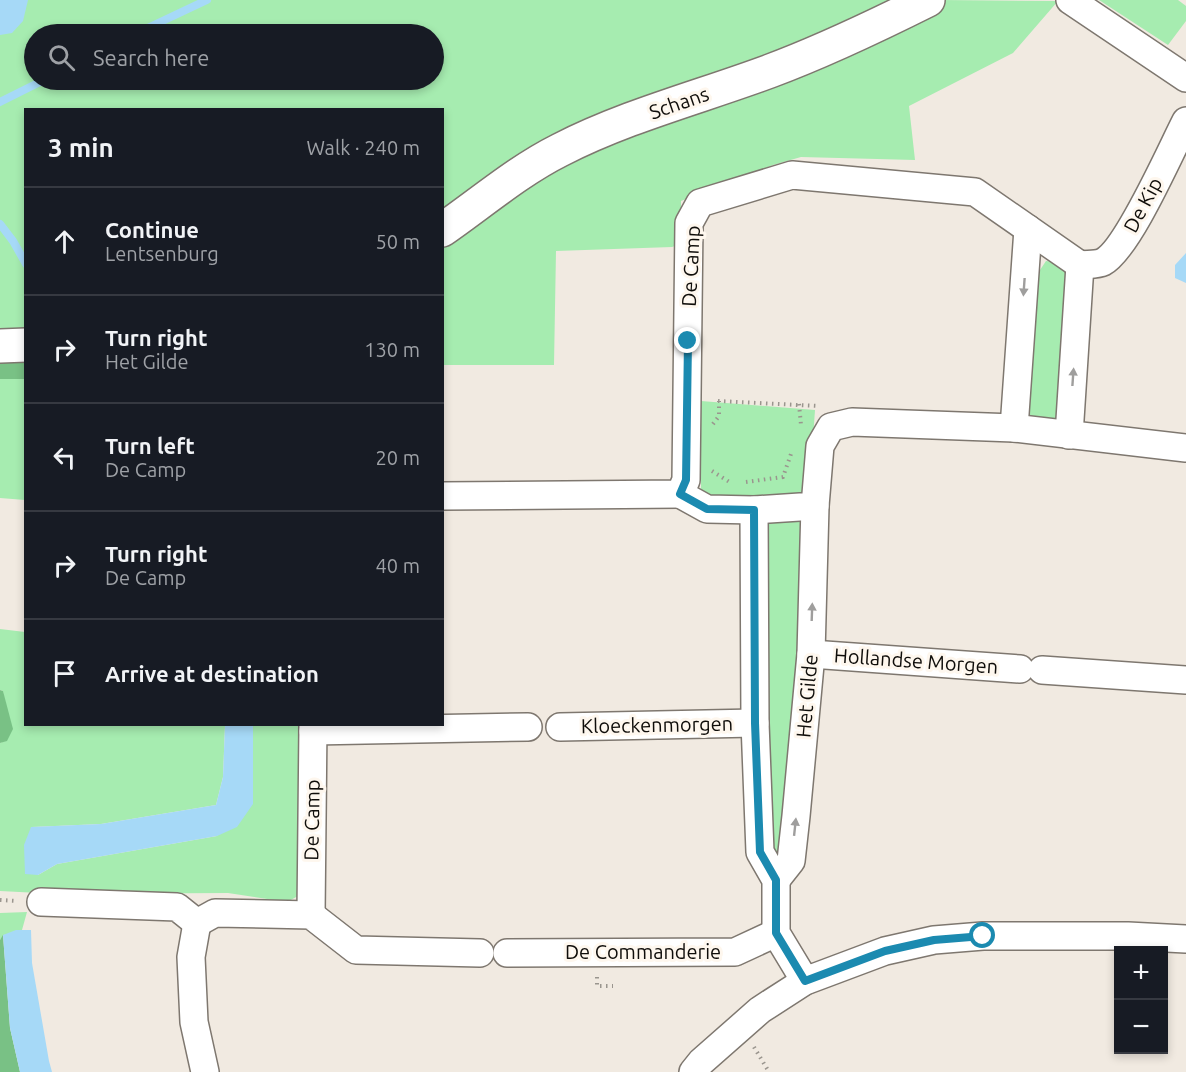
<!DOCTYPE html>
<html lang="en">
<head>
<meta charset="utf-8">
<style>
	:root { --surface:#171b24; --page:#242831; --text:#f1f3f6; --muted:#9ea1a6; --line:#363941 }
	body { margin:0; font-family:Ubuntu,sans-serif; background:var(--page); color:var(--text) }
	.controls { position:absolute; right:18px; bottom:18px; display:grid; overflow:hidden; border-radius:0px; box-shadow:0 3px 9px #0003 }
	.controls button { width:54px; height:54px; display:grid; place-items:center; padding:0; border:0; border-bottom:2px solid var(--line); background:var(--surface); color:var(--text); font:30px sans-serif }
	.stop { position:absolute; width:18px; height:18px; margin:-14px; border:4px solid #1b8ab0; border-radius:50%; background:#fff }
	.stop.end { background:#1b8ab0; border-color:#fff; box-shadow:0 2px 6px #0008 }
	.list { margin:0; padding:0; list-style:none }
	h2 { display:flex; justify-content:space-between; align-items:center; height:78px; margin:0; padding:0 24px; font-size:26px }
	h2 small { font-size:20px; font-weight:400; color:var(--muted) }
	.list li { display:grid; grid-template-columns:39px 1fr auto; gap:18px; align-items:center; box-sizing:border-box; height:108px; padding:0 24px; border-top:2px solid var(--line) }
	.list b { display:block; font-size:22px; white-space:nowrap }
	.list p { margin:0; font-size:20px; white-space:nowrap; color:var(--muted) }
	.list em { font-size:20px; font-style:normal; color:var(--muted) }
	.icon { flex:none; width:33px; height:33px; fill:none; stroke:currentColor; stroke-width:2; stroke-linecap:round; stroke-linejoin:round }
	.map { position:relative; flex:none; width:1186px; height:1072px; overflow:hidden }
	.search { position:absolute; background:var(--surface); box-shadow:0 3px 9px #0003; left:24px; top:24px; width:420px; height:66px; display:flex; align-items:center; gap:15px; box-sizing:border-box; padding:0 21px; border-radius:33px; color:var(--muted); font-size:22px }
	.panel { position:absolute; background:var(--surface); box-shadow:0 3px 9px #0003; left:24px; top:108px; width:420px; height:618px; border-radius:0px }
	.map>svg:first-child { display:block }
</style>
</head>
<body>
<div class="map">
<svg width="1186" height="1072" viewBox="0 0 1186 1072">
	<rect width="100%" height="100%" fill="#f1eae1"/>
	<g fill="#a6ecb0" fill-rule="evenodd">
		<path d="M 0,0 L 906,0 L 443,221 L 442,110 L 26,110 L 25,337 L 0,338 ZM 34,34 L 434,34 L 434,80 L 34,80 Z"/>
		<path d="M 941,0 L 1058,1 L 1013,53 L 909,106 L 915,160 L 801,157 L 773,165 L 681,201 L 681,244 L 672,247 L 556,251 L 554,365 L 443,365 L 442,236 L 503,192 Z"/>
		<path d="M 1099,0 L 1178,0 L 1186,6 L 1186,21 L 1168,45 Z"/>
		<path d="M 1046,261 L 1056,262 L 1071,273 L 1059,422 L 1028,426 L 1023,405 L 1032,282 Z"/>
		<path d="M 0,379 L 25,379 L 25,500 L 0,498 Z"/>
		<path d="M 701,401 L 815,410 L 810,482 L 802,493 L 792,497 L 714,500 L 701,489 Z"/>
		<path d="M 796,518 L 804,524 L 807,536 L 784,857 L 768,856 L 762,526 L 779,520 Z"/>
		<path d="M 0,629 L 25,632 L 26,724 L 225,725 L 223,777 L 216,805 L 101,824 L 32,827 L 38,875 L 57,864 L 217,836 L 253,754 L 253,725 L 304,725 L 298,896 L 287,902 L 228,893 L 58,894 L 0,891 L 0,743 L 7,740 L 3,691 L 0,690 Z"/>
		<path d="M 27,912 L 22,930 L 4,935 L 0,940 L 0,913 Z"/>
	</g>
	<g fill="#79c185">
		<path d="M 25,345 L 25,379 L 0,379 L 0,346 Z"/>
		<path d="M 0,690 L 3,691 L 13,729 L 7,741 L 0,743 Z"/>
		<path d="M 3,935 L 10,1028 L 20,1072 L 0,1072 L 0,940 Z"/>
	</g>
	<g fill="#a6d9f7">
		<path d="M 0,0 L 28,0 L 23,21 L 12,33 L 0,35 Z"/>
		<path d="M 1186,253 L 1186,283 L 1175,278 L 1175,265 Z"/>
		<path d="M 225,725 L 253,725 L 253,804 L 237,827 L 217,836 L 57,864 L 38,875 L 25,874 L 24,845 L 31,827 L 101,824 L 216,805 L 223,777 Z"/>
		<path d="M 16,930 L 31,930 L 32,963 L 49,1061 L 52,1072 L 20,1072 L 10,1028 L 3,935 Z"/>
	</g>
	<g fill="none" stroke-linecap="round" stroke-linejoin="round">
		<g stroke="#a6d9f7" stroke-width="8">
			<path d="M 135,34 L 207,0"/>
			<path d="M 0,102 L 44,80"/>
			<path d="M 0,224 L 13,241 L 26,264"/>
		</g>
		<defs>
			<g id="street">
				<path d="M 1070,0 L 1186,78"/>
				<path d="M 1080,265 C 1087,264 1097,265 1103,262 C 1128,249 1171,150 1186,121"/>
				<path d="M 1014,428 L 1028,229"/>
				<path d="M 1069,435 L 1080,265"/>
				<path d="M 680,494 L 707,509 L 754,510 L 815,506 L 820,446 L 831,427 L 852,422 L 1014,428 L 1186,448"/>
				<path d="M 442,496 L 680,494 L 686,480 L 689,223 L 700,203 L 792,175 L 975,192 L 1080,265"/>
				<path d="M 754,510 L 755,723 L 760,852 L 776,880 L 776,933 L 805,981"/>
				<path d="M 811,654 L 1020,669"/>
				<path d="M 1042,670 L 1186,680"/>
				<path d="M 560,727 L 755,723"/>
				<path d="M 313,731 L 528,727"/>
				<path d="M 776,880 L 791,861 L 796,816 L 811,654 L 815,506"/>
				<path d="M 41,902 L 177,907 L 197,923 L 215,913 L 311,915 L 356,950 L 480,953"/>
				<path d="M 311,915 L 313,724"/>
				<path d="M 197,923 L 191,957 L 194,1022 L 205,1072"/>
				<path d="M 507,953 L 735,952 L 776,933"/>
				<path d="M 693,1072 L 701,1062 L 760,1010 L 805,981 L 885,951 L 934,940 L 983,936 L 1128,936 L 1186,939"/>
			</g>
			<g id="secondary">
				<path d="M 442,230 C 481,203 518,171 560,150 C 626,116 700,97 770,71 C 824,51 876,26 928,0"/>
				<path d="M 0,346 L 26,345"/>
			</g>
		</defs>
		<use href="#street" stroke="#7e776f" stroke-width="30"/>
		<use href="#secondary" stroke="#7e776f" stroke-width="36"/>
		<g stroke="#9a958e" stroke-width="4" stroke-dasharray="1.5 4.5" stroke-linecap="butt">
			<path d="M 718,401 L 818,406"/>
			<path d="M 799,404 L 801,425"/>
			<path d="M 713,424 L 719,416 L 719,401"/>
			<path d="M 712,471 L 731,483"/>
			<path d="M 746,482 L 783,477 L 792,451"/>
			<path d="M 0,900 L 17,901"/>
			<path d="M 597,977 L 597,986 L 613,986"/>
			<path d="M 754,1047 L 769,1072"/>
		</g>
		<use href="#street" stroke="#fff" stroke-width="27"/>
		<use href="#secondary" stroke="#fff" stroke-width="33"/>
	</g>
	<defs><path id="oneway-solid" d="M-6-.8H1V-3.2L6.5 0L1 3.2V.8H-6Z" transform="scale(1.5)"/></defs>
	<g fill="#9f9e9d">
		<use href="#oneway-solid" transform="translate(1024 287) rotate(94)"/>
		<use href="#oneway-solid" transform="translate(1073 377) rotate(-86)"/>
		<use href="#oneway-solid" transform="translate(812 612) rotate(-88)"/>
		<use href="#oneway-solid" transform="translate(795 827) rotate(-84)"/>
	</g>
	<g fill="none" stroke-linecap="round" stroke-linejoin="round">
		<path stroke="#1b8ab0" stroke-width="8" d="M 688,341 L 686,480 L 680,494 L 707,509 L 754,510 L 755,723 L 760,852 L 776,880 L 776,933 L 805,981 L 885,951 L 934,940 L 983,936"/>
	</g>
	<g text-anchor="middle" stroke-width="6" stroke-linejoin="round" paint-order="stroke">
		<g font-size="20" fill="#0f0d0a" stroke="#fef7ee">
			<text transform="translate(679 103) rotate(-19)" y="7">Schans</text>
			<text transform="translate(1143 205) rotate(-62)" y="7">De Kip</text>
			<text transform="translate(691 266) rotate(-87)" y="7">De Camp</text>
			<text transform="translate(916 661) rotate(4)" y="7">Hollandse Morgen</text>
			<text transform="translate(807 696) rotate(-85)" y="7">Het Gilde</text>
			<text transform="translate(657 725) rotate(-1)" y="7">Kloeckenmorgen</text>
			<text transform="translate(312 820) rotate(-89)" y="7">De Camp</text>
			<text x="643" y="959">De Commanderie</text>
		</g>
	</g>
</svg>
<div class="controls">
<button>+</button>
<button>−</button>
</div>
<div class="stop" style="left:983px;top:936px"></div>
<div class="stop end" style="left:688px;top:341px"></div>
<div class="search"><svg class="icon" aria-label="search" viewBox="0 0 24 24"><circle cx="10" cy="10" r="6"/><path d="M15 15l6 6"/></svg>Search here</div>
<section class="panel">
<h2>3 min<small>Walk · 240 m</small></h2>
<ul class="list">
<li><svg class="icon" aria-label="ahead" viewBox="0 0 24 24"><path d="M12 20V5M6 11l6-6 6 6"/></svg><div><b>Continue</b><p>Lentsenburg</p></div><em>50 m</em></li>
<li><svg class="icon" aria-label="right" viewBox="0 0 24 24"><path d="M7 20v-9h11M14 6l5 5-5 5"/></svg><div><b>Turn right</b><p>Het Gilde</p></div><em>130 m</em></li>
<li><svg class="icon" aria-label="left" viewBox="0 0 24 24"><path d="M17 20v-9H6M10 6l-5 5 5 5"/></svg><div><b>Turn left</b><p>De Camp</p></div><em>20 m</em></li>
<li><svg class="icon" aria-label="right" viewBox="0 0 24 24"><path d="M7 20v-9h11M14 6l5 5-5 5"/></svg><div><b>Turn right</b><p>De Camp</p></div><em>40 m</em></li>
<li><svg class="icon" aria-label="arrive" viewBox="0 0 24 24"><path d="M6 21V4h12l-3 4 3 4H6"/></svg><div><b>Arrive at destination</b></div></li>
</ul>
</section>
</div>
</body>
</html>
